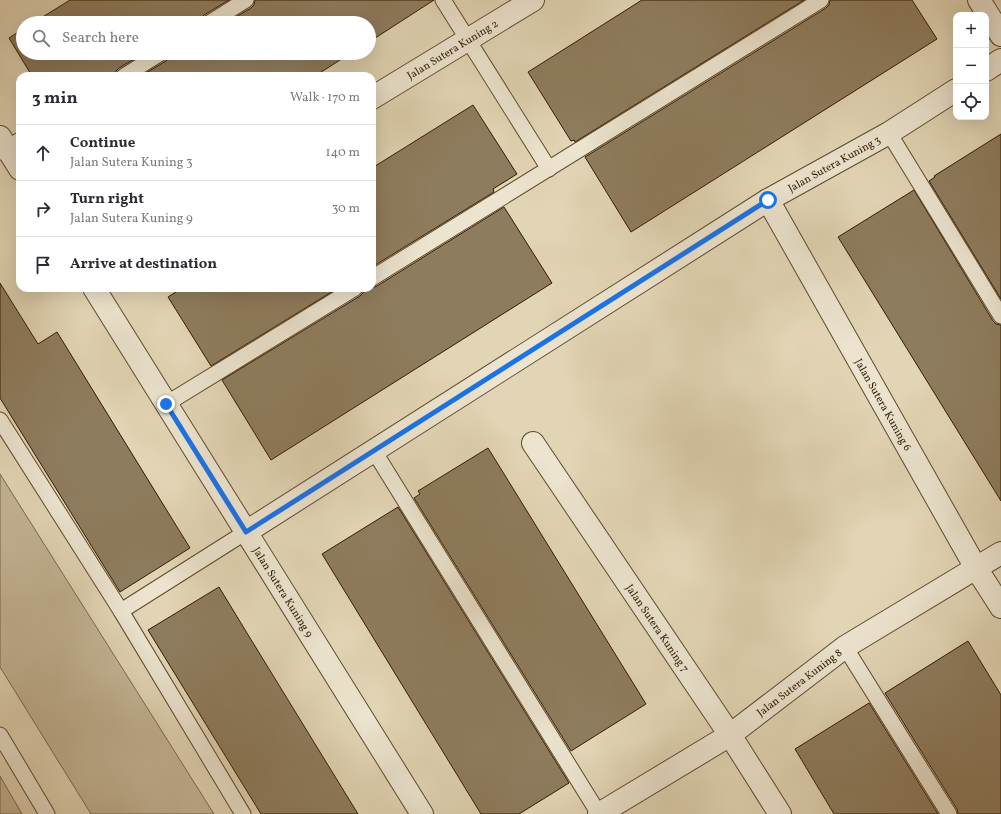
<!DOCTYPE html>
<html lang="en">
<head>
<meta charset="utf-8">
<style>
	:root { --surface:#fff; --page:#f7f7f7; --text:#2b2b33; --muted:#7c7c81; --line:#e1e1e2 }
	body { margin:0; font-family:Vollkorn,serif; background:var(--page); color:var(--text) }
	.controls { position:absolute; right:12px; top:12px; display:grid; overflow:hidden; border-radius:8px; box-shadow:0 4px 16px #0002 }
	.controls button { width:36px; height:36px; display:grid; place-items:center; padding:0; border:0; border-bottom:1px solid var(--line); background:var(--surface); color:var(--text); font:20px sans-serif }
	.stop { position:absolute; width:12px; height:12px; margin:-9px; border:3px solid #1a73e8; border-radius:50%; background:#fff }
	.stop.end { background:#1a73e8; border-color:#fff; box-shadow:0 1px 4px #0008 }
	.list { margin:0; padding:0; list-style:none }
	h2 { display:flex; justify-content:space-between; align-items:center; height:52px; margin:0; padding:0 16px; font-size:17px }
	h2 small { font-size:13px; font-weight:400; color:var(--muted) }
	.list li { display:grid; grid-template-columns:26px 1fr auto; gap:12px; align-items:center; box-sizing:border-box; height:56px; padding:0 16px; border-top:1px solid var(--line) }
	.list b { display:block; font-size:15px; white-space:nowrap }
	.list p { margin:0; font-size:13px; white-space:nowrap; color:var(--muted) }
	.list em { font-size:13px; font-style:normal; color:var(--muted) }
	.icon { flex:none; width:22px; height:22px; fill:none; stroke:currentColor; stroke-width:2; stroke-linecap:round; stroke-linejoin:round }
	.map { position:relative; flex:none; width:1001px; height:814px; overflow:hidden }
	.search { position:absolute; background:var(--surface); box-shadow:0 4px 16px #0002; left:16px; top:16px; width:360px; height:44px; display:flex; align-items:center; gap:10px; box-sizing:border-box; padding:0 14px; border-radius:22px; color:var(--muted); font-size:15px }
	.panel { position:absolute; background:var(--surface); box-shadow:0 4px 16px #0002; left:16px; top:72px; width:360px; height:220px; border-radius:12px }
	.map>svg:first-child { display:block }
</style>
</head>
<body>
<div class="map">
<svg width="1001" height="814" viewBox="0 0 1001 814">
	<rect width="100%" height="100%" fill="#e2d5b5"/>
	<filter id="stains"><feTurbulence type="fractalNoise" baseFrequency=".005" numOctaves="4"/><feColorMatrix values="0 0 0 0 .2 0 0 0 0 .09 0 0 0 0 .02 0 0 0 .5 -.17"/></filter>
	<radialGradient id="worn" r=".72"><stop offset=".6" stop-color="#630" stop-opacity="0"/><stop offset="1" stop-color="#630" stop-opacity=".3"/></radialGradient>
	<g fill="#c4b596" stroke="#7b684b">
		<path d="M 0,474 L 214,814 L 91,814 L 0,667 Z"/>
		<path d="M 0,776 L 22,814 L 0,814 Z"/>
	</g>
	<g fill="#8e7c5e" stroke="#321b00">
		<path d="M 70,0 L 229,0 L 204,15 L 201,18 L 200,23 L 33,23 Z"/>
		<path d="M 255,0 L 434,0 L 369,42 L 369,23 L 226,23 L 251,8 L 254,5 Z"/>
		<path d="M 642,0 L 804,0 L 575,142 L 574,140 L 571,141 L 528,72 Z"/>
		<path d="M 830,0 L 912,0 L 937,39 L 631,232 L 585,157 L 826,8 L 829,5 Z"/>
		<path d="M 23,29 L 23,53 L 144,53 L 119,68 L 116,71 L 115,76 L 32,76 L 9,38 Z"/>
		<path d="M 170,53 L 351,53 L 315,76 L 141,76 L 166,61 L 169,58 Z"/>
		<path d="M 473,105 L 517,174 L 493,189 L 494,192 L 372,267 L 372,168 Z"/>
		<path d="M 1001,134 L 1001,299 L 929,181 L 935,177 L 934,176 Z"/>
		<path d="M 914,190 L 993,321 L 996,324 L 1001,325 L 1001,501 L 838,237 Z"/>
		<path d="M 504,207 L 552,283 L 271,460 L 222,380 L 360,296 L 363,293 L 364,288 L 372,288 L 377,286 Z"/>
		<path d="M 0,283 L 38,344 L 57,332 L 190,548 L 120,592 L 0,398 Z"/>
		<path d="M 182,288 L 338,288 L 211,366 L 168,297 Z"/>
		<path d="M 488,448 L 646,704 L 571,751 L 414,498 L 420,494 L 418,491 Z"/>
		<path d="M 398,507 L 569,783 L 519,814 L 481,814 L 322,554 Z"/>
		<path d="M 219,587 L 250,638 L 358,814 L 261,814 L 148,630 Z"/>
		<path d="M 968,641 L 1001,695 L 1001,814 L 958,814 L 957,809 L 885,693 Z"/>
		<path d="M 869,703 L 938,814 L 834,814 L 795,749 Z"/>
	</g>
	<g fill="none" stroke-linecap="round" stroke-linejoin="round">
		<defs>
			<g id="service">
				<path d="M 443,0 L 549,169"/>
				<path d="M 209,23 L 246,0"/>
				<path d="M 124,76 L 161,53"/>
				<path d="M 889,133 L 1001,316"/>
				<path d="M 0,152 L 20,140"/>
				<path d="M 372,278 L 821,0"/>
				<path d="M 166,404 L 355,288"/>
				<path d="M 0,420 L 121,611 L 243,814"/>
				<path d="M 374,451 L 599,814"/>
				<path d="M 121,611 L 246,532"/>
				<path d="M 845,647 L 949,814"/>
				<path d="M 0,735 L 47,814"/>
			</g>
			<g id="minor">
				<path d="M 979,0 L 1001,35"/>
				<path d="M 986,70 L 1001,60"/>
				<path id="s1" d="M 372,98 L 533,0"/>
				<path d="M 0,137 L 20,169"/>
				<path id="s2" d="M 768,200 L 976,568 L 1001,607"/>
				<path id="s3" d="M 94,288 L 422,814"/>
				<path id="s4" d="M 533,443 L 730,735 L 780,814"/>
				<path id="s5" d="M 246,532 L 768,200 L 889,133 L 956,90"/>
				<path id="s6" d="M 599,814 L 730,735 L 845,647 L 1001,553"/>
			</g>
		</defs>
		<use href="#service" stroke="#5e4a2d" stroke-width="17"/>
		<use href="#minor" stroke="#5e4a2d" stroke-width="24"/>
		<use href="#service" stroke="#ece4cf" stroke-width="15"/>
		<use href="#minor" stroke="#ece4cf" stroke-width="22"/>
	</g>
	<g fill="none" stroke-linecap="round" stroke-linejoin="round">
		<path stroke="#1a73e8" stroke-width="5" d="M 166,404 L 246,532 L 768,200"/>
	</g>
	<g text-anchor="middle" stroke-width="3" stroke-linejoin="round" paint-order="stroke">
		<g font-size="11" fill="#321b00" stroke="#ece4cf">
			<text dy="4" stroke="none"><textPath href="#s1" startOffset="94">Jalan Sutera Kuning 2</textPath></text>
			<text dy="4" stroke="none"><textPath href="#s5" startOffset="694">Jalan Sutera Kuning 3</textPath></text>
			<text dy="4" stroke="none"><textPath href="#s2" startOffset="235">Jalan Sutera Kuning 6</textPath></text>
			<text dy="4" stroke="none"><textPath href="#s3" startOffset="358">Jalan Sutera Kuning 9</textPath></text>
			<text dy="4" stroke="none"><textPath href="#s4" startOffset="223">Jalan Sutera Kuning 7</textPath></text>
			<text dy="4" stroke="none"><textPath href="#s6" startOffset="240">Jalan Sutera Kuning 8</textPath></text>
		</g>
	</g>
	<rect width="100%" height="100%" filter="url(#stains)"/>
	<rect width="100%" height="100%" fill="url(#worn)"/>
</svg>
<div class="controls">
<button>+</button>
<button>−</button>
<button><svg class="icon" aria-label="locate" viewBox="0 0 24 24"><circle cx="12" cy="12" r="6"/><path d="M12 2v4M12 18v4M2 12h4M18 12h4"/></svg></button>
</div>
<div class="stop" style="left:768px;top:200px"></div>
<div class="stop end" style="left:166px;top:404px"></div>
<div class="search"><svg class="icon" aria-label="search" viewBox="0 0 24 24"><circle cx="10" cy="10" r="6"/><path d="M15 15l6 6"/></svg>Search here</div>
<section class="panel">
<h2>3 min<small>Walk · 170 m</small></h2>
<ul class="list">
<li><svg class="icon" aria-label="ahead" viewBox="0 0 24 24"><path d="M12 20V5M6 11l6-6 6 6"/></svg><div><b>Continue</b><p>Jalan Sutera Kuning 3</p></div><em>140 m</em></li>
<li><svg class="icon" aria-label="right" viewBox="0 0 24 24"><path d="M7 20v-9h11M14 6l5 5-5 5"/></svg><div><b>Turn right</b><p>Jalan Sutera Kuning 9</p></div><em>30 m</em></li>
<li><svg class="icon" aria-label="arrive" viewBox="0 0 24 24"><path d="M6 21V4h12l-3 4 3 4H6"/></svg><div><b>Arrive at destination</b></div></li>
</ul>
</section>
</div>
</body>
</html>
